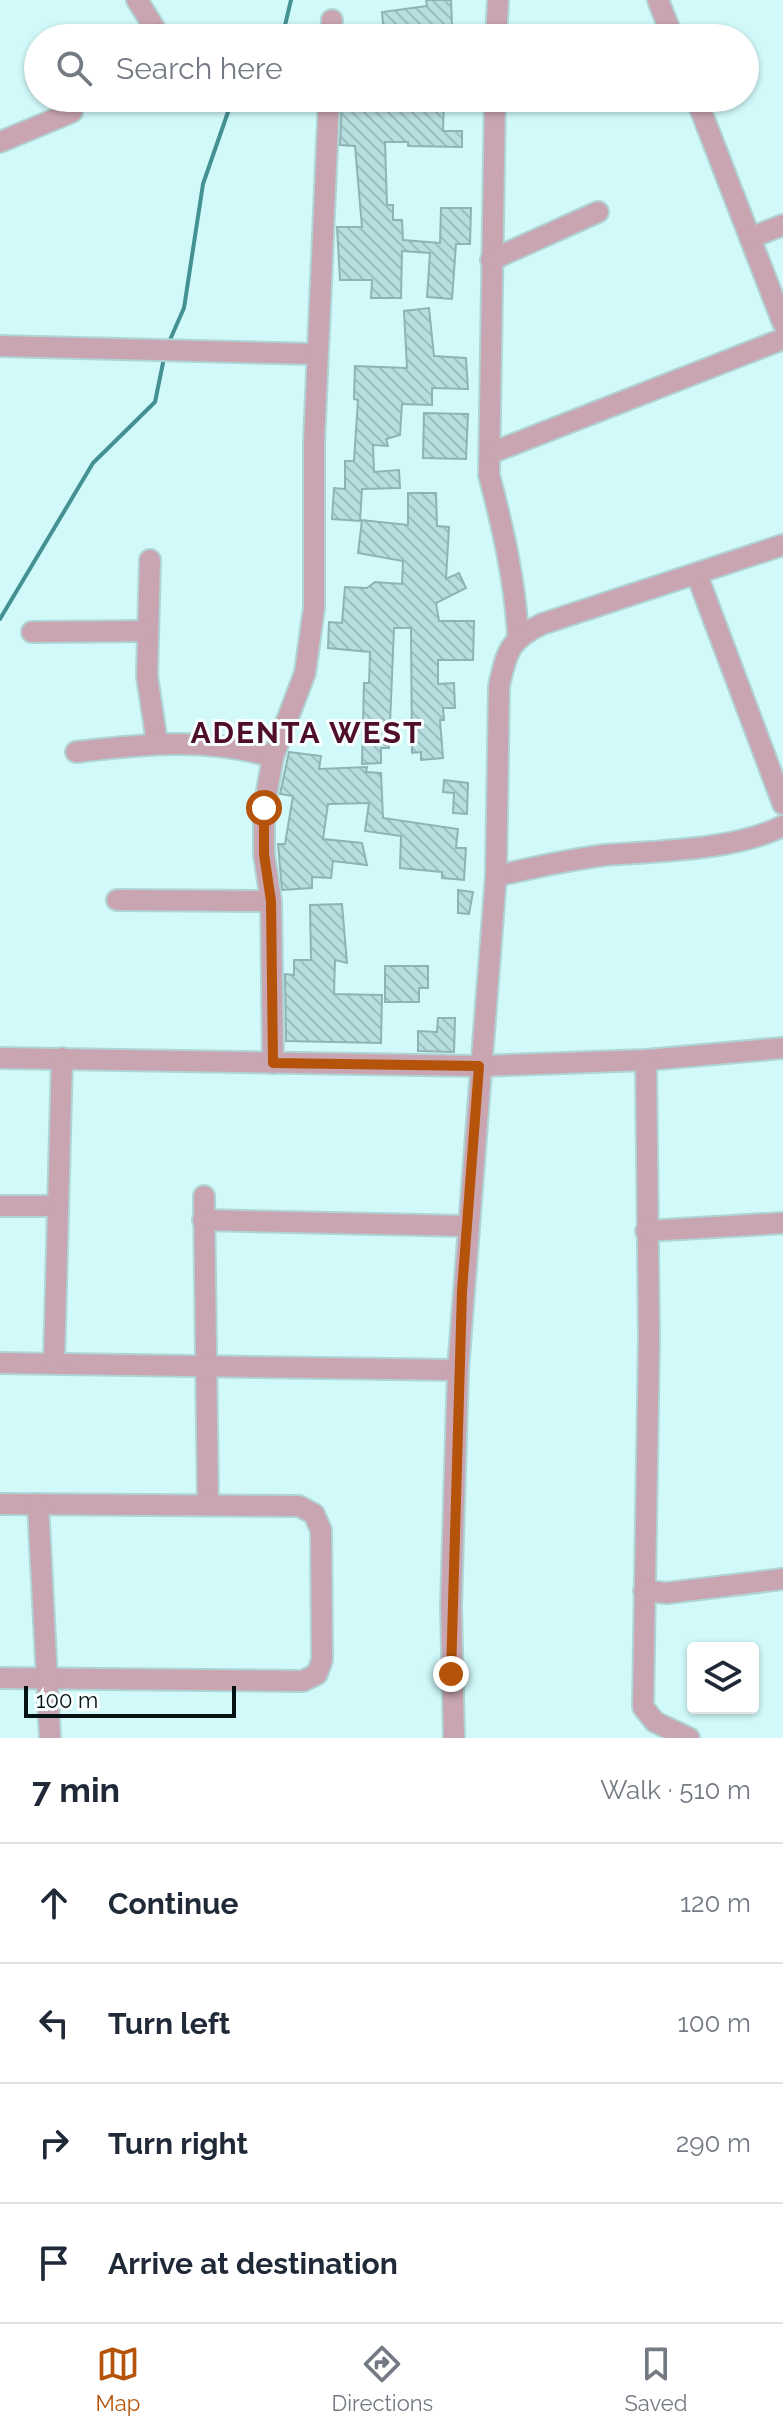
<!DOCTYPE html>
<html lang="en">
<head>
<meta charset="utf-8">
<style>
	:root { --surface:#fff; --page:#f2f2f3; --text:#1f2937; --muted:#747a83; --line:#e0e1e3; --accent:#b45309 }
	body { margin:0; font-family:Raleway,sans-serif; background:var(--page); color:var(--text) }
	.controls { position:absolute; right:24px; bottom:24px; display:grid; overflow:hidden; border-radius:8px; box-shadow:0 2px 6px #0004 }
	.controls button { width:72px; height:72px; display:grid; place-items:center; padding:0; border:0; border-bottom:2px solid var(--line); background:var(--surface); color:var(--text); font:40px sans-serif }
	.scale { position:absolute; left:24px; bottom:20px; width:212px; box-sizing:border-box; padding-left:8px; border:4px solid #041213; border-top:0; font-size:22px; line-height:28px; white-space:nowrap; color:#041213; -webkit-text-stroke:6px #f7ffff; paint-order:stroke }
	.stop { position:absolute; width:24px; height:24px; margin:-18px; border:6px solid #b45309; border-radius:50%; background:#fff }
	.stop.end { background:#b45309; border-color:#fff; box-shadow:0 2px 8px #0008 }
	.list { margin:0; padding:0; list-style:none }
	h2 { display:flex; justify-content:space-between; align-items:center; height:104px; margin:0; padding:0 32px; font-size:34px }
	h2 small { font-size:26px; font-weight:400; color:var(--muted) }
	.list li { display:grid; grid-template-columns:52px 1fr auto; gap:24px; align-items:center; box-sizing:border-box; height:120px; padding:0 32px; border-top:2px solid var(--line) }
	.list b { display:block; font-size:30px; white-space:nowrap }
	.list em { font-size:26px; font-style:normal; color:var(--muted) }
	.icon { flex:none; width:44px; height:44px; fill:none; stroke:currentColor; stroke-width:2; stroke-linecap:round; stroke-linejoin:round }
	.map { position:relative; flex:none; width:783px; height:1738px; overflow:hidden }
	.search { position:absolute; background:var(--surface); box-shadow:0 2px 6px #0004; left:24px; right:24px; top:24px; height:88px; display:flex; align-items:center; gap:20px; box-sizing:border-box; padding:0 28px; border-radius:44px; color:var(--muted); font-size:30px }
	.sheet { height:584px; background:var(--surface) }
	nav { display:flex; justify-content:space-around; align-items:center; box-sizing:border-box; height:112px; border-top:2px solid var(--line); background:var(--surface); font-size:22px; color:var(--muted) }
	nav a { display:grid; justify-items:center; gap:4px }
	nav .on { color:var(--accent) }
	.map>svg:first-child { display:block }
</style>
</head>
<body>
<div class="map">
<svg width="783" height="1738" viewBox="0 0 783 1738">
	<defs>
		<pattern id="building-back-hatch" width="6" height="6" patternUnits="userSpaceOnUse" patternTransform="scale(2)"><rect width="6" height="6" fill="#b8dfe0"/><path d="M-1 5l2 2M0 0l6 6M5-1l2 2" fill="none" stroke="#9dbebf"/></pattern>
	</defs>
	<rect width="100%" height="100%" fill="#d1f9fa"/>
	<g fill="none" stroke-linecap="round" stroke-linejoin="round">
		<g stroke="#449194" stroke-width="4">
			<path d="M 282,38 L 291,0"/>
			<path d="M 169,342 L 184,308 L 203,184 L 229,109 L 238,98"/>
			<path d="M 0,619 L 93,463 L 155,402 L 164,358"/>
		</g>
	</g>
	<g fill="url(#building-back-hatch)" stroke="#8db3b5" stroke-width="2">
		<path d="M 426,0 L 451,0 L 452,25 L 443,32 L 444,38 L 416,38 L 413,33 L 384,36 L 382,12 L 427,6 Z"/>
		<path d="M 342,98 L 444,99 L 443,131 L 462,131 L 462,147 L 408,146 L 408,142 L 385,142 L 387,205 L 393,205 L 393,220 L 402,220 L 403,240 L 440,243 L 441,208 L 471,208 L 470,244 L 456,244 L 452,299 L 427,297 L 430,253 L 402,251 L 401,298 L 371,298 L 372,280 L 340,280 L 337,227 L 362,227 L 355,146 L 340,145 Z"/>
		<path d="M 429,308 L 434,356 L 466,358 L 468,389 L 432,388 L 432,405 L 402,404 L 400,435 L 386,439 L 388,446 L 373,445 L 374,472 L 399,470 L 400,488 L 362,489 L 360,521 L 332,519 L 334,488 L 345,489 L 345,461 L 354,461 L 358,400 L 354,399 L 355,366 L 407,368 L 404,311 Z"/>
		<path d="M 424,413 L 468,414 L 466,459 L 423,458 Z"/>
		<path d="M 408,493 L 436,493 L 437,526 L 449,527 L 446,579 L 459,573 L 466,588 L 436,603 L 439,621 L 474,621 L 473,660 L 438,660 L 438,684 L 454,683 L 455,708 L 443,708 L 444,720 L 440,720 L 443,758 L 421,760 L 421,752 L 412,753 L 411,628 L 394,628 L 389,748 L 381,748 L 381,763 L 362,764 L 364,683 L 369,683 L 370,652 L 328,648 L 329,622 L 342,623 L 345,587 L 367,588 L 375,582 L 402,584 L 403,561 L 358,553 L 362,520 L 408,525 Z"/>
		<path d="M 289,752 L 321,756 L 319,769 L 367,767 L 366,772 L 381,773 L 383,818 L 458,829 L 456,848 L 466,848 L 464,880 L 442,878 L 442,872 L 400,868 L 401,836 L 365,831 L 369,803 L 328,804 L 323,839 L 362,843 L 367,865 L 333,861 L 331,878 L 312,877 L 312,888 L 282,890 L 278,844 L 285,844 L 293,796 L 280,794 Z"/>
		<path d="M 444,780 L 468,783 L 467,814 L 453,813 L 454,793 L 443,792 Z"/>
		<path d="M 458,890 L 473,892 L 469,914 L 458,913 Z"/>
		<path d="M 342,904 L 347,963 L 335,960 L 334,994 L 382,995 L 381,1043 L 286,1041 L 285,974 L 294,975 L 294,960 L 311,960 L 310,905 Z"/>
		<path d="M 385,966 L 428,966 L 428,988 L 419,988 L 419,1002 L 385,1002 Z"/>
		<path d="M 438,1018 L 455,1018 L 454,1052 L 418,1051 L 418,1031 L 437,1032 Z"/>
	</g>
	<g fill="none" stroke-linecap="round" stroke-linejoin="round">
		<defs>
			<g id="minor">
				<path d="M 137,0 L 157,32"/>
				<path d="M 658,0 L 673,38"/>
				<path d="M 331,38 L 332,20"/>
				<path d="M 496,38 L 498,0"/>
				<path d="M 495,98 L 489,475 C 503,528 515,581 518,636"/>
				<path d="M 696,98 L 783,323"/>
				<path d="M 0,142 L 72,112"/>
				<path d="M 750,238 L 783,225"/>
				<path d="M 491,260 L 598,212"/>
				<path d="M 0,346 L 317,354"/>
				<path d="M 491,453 L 783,339"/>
				<path d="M 150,560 L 147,676 L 157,743"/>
				<path d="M 697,575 L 783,804"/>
				<path d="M 32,632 L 146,631"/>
				<path d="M 76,752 C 143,744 207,737 273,757"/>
				<path d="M 496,876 C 532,868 570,859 606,855 C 660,851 735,850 783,826"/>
				<path d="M 117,900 L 271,901"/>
				<path d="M 0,1058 L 479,1066 L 646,1060 L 783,1048"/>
				<path d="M 646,1060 L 649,1338 L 643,1707 L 655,1722 L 689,1738"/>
				<path d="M 273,1063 L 271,901 L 264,854 L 264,808 L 273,757 L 305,673 L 314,608 L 314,442 L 329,98"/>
				<path d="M 204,1196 L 208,1505"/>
				<path d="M 0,1206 L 58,1206"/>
				<path d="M 203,1220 L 467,1226"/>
				<path d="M 646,1231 L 783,1223"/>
				<path d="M 0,1363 L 458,1370"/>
				<path d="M 54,1363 L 62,1058"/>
				<path d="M 0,1504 L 299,1506 L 314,1514 L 321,1530 L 322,1660 L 317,1674 L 303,1681 L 0,1678"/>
				<path d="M 38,1504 L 50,1738"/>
				<path d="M 644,1591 L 667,1593 L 783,1579"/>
				<path d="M 454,1738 L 451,1606 L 458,1370 L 496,876 L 499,686 C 507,651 509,640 542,624 L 783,545"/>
			</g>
		</defs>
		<use href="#minor" stroke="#b0d4d5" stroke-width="24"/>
		<use href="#minor" stroke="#c8a5b0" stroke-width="20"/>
	</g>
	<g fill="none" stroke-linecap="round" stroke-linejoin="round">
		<path stroke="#b45309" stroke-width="10" d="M 264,808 L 264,854 L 271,901 L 273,1063 L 479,1066 L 462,1291 L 451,1674"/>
	</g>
	<g text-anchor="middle" stroke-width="6" stroke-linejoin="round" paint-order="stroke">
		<g font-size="30" font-weight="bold" letter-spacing="2" fill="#500e2d" stroke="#f7ffff">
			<text x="307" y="743">ADENTA WEST</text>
		</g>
	</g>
</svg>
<div class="controls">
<button><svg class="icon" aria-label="layers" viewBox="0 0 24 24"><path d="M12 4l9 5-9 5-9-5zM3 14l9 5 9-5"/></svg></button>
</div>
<div class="scale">100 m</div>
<div class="stop" style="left:264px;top:808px"></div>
<div class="stop end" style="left:451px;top:1674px"></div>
<div class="search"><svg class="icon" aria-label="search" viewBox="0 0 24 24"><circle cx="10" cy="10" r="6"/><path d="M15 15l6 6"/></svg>Search here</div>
</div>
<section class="sheet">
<h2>7 min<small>Walk · 510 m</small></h2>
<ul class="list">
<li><svg class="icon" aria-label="ahead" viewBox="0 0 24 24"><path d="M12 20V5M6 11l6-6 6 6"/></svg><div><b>Continue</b></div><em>120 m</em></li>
<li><svg class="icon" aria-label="left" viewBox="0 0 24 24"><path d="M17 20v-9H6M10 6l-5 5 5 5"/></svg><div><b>Turn left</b></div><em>100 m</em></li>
<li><svg class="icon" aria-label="right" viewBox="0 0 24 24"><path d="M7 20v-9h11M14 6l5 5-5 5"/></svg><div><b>Turn right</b></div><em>290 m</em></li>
<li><svg class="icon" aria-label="arrive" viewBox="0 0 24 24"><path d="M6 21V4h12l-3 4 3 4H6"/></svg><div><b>Arrive at destination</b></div></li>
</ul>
</section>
<nav>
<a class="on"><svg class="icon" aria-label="map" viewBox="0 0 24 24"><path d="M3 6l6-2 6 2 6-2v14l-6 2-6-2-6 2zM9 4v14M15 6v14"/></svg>Map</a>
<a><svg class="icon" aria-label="directions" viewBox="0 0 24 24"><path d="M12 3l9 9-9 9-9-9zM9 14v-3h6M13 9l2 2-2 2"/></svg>Directions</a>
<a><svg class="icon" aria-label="saved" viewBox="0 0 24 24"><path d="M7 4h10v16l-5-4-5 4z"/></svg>Saved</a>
</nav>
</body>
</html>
